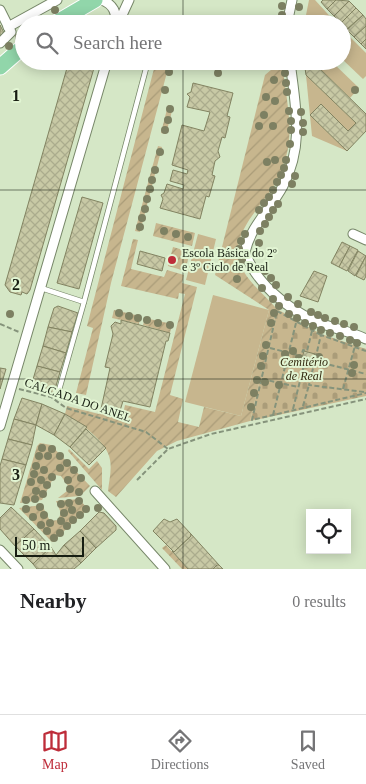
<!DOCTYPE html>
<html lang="en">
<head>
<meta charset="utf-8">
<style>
	:root { --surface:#fff; --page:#f6f6f6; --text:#202124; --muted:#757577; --line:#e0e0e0; --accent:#be2d3a }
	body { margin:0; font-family:"Times New Roman",serif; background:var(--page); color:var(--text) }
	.controls { position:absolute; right:15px; bottom:15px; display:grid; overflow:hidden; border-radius:0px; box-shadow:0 2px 12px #0003 }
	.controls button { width:45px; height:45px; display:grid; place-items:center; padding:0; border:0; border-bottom:1px solid var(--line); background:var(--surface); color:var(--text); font:25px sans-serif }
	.scale { position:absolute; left:15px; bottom:12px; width:69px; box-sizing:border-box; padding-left:5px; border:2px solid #171e12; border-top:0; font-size:14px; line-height:18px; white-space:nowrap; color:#171e12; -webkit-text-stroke:4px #e2f5d3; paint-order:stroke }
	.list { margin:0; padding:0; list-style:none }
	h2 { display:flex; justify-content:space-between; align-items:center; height:65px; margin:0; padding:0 20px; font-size:21px }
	h2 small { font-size:16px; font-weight:400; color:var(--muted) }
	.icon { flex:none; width:28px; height:28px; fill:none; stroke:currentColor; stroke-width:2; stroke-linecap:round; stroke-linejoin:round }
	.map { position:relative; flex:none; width:366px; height:569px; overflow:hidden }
	.search { position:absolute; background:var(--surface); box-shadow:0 2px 12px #0003; left:15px; right:15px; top:15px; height:55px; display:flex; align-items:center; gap:12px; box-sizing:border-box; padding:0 18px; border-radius:28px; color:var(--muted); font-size:19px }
	.sheet { height:145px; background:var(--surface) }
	nav { display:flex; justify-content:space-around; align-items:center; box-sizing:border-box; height:70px; border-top:1px solid var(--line); background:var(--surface); font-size:14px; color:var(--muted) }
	nav a { display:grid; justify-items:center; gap:2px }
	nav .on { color:var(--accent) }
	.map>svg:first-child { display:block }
</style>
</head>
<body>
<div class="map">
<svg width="366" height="569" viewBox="0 0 366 569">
	<defs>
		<pattern id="cemetery-stones" width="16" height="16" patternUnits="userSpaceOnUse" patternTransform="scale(1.25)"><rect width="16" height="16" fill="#c7b68e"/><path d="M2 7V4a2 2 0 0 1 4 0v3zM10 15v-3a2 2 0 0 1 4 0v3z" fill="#aa9c79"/></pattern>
		<pattern id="garden-furrows" width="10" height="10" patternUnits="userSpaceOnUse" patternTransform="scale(1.25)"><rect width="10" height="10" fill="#c7b68e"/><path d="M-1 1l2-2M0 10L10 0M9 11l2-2" fill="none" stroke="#aa9c79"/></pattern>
		<pattern id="building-cross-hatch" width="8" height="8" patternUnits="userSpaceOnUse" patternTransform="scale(1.25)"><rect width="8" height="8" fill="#c8c9a5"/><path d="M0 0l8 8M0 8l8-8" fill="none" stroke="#abac8d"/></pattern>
	</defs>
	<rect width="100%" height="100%" fill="#d5e7c6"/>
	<g fill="#c7b68e">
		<path d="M 309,0 L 315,0 L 337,24 L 310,24 L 312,21 L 306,15 Z"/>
		<path d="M 342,29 L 366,53 L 366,76 L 363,79 L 342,59 Z"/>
		<path d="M 312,61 L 331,61 L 359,88 L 350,98 Z"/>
		<path d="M 306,75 L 356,123 L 348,131 L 321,104 L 310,115 L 347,151 L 312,136 Z"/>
		<path d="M 198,234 L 216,239 L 205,285 L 186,280 Z"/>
		<path d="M 213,295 L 269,310 L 241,416 L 185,402 Z"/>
	</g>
	<path fill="url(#cemetery-stones)" d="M 277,309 L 321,334 L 366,349 L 366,396 L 250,421 Z"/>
	<g fill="url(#garden-furrows)">
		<path d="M 156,61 L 170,61 L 111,283 L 86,395 L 76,393 L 93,328 L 87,326 Z"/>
		<path d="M 278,64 L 283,70 C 286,97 294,130 286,157 C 283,165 280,174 276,182 C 261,209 223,238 244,272 C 252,285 266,297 277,309 L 250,421 L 177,441 L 157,451 L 116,497 L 108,491 C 109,481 112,470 110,460 C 108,442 79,422 65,414 L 67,406 L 99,414 L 101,409 L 123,414 L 125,405 L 155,412 L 185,294 L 179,293 L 178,299 L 121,286 L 133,239 L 138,240 L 131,269 L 164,277 L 167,270 L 184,275 L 182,283 L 197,287 L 170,395 L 183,399 L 178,422 L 199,427 L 204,407 L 241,416 L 269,310 L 215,275 L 265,75 Z"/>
		<path d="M 168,105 L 173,107 L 166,134 L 161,133 Z"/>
		<path d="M 158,146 L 162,147 L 140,232 L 135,231 Z"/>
		<path d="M 156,223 L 195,233 L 192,246 L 153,236 Z"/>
		<path d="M 173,247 L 190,252 L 185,271 L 168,266 Z"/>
		<path d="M 114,310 L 140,316 L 139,324 L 112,318 Z"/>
		<path d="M 145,318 L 172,324 L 170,333 L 143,325 Z"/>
		<path d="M 40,443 L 51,445 L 90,486 L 80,496 L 58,498 L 67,491 L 68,486 L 61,476 L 55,475 L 42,500 L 20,503 L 37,446 Z"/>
		<path d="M 69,449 L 89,469 L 97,461 L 102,468 L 102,490 L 68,451 Z"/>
		<path d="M 79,499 L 88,509 L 52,542 L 19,508 L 42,505 L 50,521 L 58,520 L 61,513 L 56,501 Z"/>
		<path d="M 166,545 L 188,569 L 182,569 L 162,548 Z"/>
	</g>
	<g fill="url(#building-cross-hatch)" stroke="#828361">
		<path d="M 323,0 L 336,0 L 327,9 L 321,2 Z"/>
		<path d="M 336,0 L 349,1 L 334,16 L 327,9 Z"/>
		<path d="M 349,1 L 356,8 L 341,23 L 334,16 Z"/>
		<path d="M 356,8 L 363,15 L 347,29 L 341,23 Z"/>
		<path d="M 363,15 L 366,19 L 366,26 L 354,37 L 347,30 Z"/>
		<path d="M 0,25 L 5,35 L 0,37 Z"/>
		<path d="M 366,26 L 366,39 L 361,44 L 354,37 Z"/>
		<path d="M 366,39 L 366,49 L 361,44 Z"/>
		<path d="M 69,61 L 96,61 L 30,290 L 27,294 L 22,292 L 21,295 L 10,292 L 5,285 Z"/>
		<path d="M 304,61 L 312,61 L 366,114 L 366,131 L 347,151 L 310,115 L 321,104 L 348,131 L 356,123 L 306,75 Z"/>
		<path d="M 193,83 L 233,93 L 227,116 L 230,117 L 225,138 L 222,137 L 218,151 L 220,157 L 215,161 L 212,175 L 215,176 L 209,197 L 206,196 L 200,219 L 160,208 L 163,199 L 161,195 L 164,193 L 167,184 L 183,189 L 184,185 L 170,181 L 173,170 L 187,174 L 188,170 L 172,165 L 182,125 L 204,131 L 210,112 L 187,107 L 190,97 L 187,94 L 191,92 Z"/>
		<path d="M 82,197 L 103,203 L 79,289 L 57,283 Z"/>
		<path d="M 342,242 L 350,246 L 339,267 L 331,263 Z"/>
		<path d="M 350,246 L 358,250 L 347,271 L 339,267 Z"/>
		<path d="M 140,251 L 165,258 L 162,271 L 137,264 Z"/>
		<path d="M 358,251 L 366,256 L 355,276 L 348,271 Z"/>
		<path d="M 366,256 L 366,276 L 364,280 L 356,276 Z"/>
		<path d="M 314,271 L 327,276 L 318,302 L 300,296 Z"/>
		<path d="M 58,306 L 78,313 L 72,332 L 48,327 L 54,308 Z"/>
		<path d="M 121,320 L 170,333 L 168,341 L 166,341 L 150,407 L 123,401 L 119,414 L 101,409 L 110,368 L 105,367 L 113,334 L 111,326 L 115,322 L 121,324 Z"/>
		<path d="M 48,327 L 72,332 L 66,353 L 43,346 Z"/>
		<path d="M 43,346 L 66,353 L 60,372 L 37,366 Z"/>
		<path d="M 304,351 L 315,354 L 312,365 L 301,362 Z"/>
		<path d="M 37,366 L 60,372 L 54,393 L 31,386 Z"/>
		<path d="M 0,368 L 6,369 L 0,389 Z"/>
		<path d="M 22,398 L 42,404 L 36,425 L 14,419 Z"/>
		<path d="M 42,404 L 65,414 L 54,435 L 36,425 Z"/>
		<path d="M 65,414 L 87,427 L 70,447 L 54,435 Z"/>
		<path d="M 14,419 L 36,425 L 32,445 L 8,439 Z"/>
		<path d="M 86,429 L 106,448 L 89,465 L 70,447 Z"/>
		<path d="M 8,439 L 32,445 L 26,465 L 2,459 Z"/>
		<path d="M 2,459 L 26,465 L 14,505 L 0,503 L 0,466 Z"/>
		<path d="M 11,507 L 34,529 L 15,546 L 0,529 L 0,518 Z"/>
		<path d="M 99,512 L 104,513 L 116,526 L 116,530 L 96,548 L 80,531 Z"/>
		<path d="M 164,519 L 170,522 L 177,519 L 191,534 L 191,536 L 174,552 L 153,531 Z"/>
		<path d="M 34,529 L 51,547 L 33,564 L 15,546 Z"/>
		<path d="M 80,531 L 96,548 L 81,563 L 64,545 Z"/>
		<path d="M 191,534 L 219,565 L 218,566 L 213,569 L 188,569 L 172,551 L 174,552 L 191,536 Z"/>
		<path d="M 64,545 L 81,563 L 74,569 L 37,569 L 33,564 L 51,547 L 56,555 Z"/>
		<path d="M 217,565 L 219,565 L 223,569 L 213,569 Z"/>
	</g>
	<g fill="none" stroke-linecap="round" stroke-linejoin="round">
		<defs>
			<g id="service">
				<path d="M 41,288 L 84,302 L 59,390"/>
				<path d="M 84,302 L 148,61"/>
			</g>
			<g id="minor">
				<path d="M 102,0 C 114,5 116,12 116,24"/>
				<path d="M 0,10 L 11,32 L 0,43"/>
				<path d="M 118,24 L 129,0"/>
				<path d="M 287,24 L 292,0"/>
				<path d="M 8,27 L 57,0"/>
				<path d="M 290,61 C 295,105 305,144 283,186 C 271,209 251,225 245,252 C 255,282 286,308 315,321 C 331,328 350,331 366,339"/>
				<path d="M 353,234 L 366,240"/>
				<path d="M 0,426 L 107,61"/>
				<path d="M 95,491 L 165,569"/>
				<path d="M 0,550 L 18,569"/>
			</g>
			<g id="primary">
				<path d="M 54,24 L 95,0"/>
				<path d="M 0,67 L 24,46"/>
			</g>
		</defs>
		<use href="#service" stroke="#778769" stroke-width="6"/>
		<use href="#minor" stroke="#778769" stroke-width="11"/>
		<use href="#primary" stroke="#fff" stroke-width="17"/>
		<g stroke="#85937b" stroke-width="2" stroke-dasharray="5 2.5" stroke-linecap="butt">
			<path d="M 0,324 L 19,332"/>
			<path d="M 312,331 L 307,351 L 303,350 L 299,363 L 313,367"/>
			<path d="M 321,335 L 277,311 L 252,420 L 366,393"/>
			<path d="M 270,348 L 301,356"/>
			<path d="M 315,361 L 366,374"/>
			<path d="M 262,379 L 298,387"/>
			<path d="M 19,389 L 51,397 L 66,408 L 146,432 L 168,449"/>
			<path d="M 343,389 L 355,346"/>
			<path d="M 364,392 L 309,385 L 321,335 L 366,351"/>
			<path d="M 303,406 L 309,385"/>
			<path d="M 293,409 L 304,365"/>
			<path d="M 273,415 L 296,323"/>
			<path d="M 137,480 L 168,449 L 211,434 L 366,399"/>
		</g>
		<use href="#service" stroke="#fff" stroke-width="4.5"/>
		<use href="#minor" stroke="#fff" stroke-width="9"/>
		<use href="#primary" stroke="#91d6aa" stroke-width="15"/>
	</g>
	<g fill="#7d8062">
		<circle cx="282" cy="6" r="4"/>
		<circle cx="299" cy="7" r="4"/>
		<circle cx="55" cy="10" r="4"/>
		<circle cx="282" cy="15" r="4"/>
		<circle cx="19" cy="37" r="4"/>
		<circle cx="9" cy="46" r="4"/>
		<circle cx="169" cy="72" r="4"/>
		<circle cx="218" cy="73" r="4"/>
		<circle cx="285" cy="73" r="4"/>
		<circle cx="274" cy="80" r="4"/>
		<circle cx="286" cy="83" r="4"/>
		<circle cx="165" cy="90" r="4"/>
		<circle cx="355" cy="90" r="4"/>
		<circle cx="287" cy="92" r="4"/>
		<circle cx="266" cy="97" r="4"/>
		<circle cx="275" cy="101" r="4"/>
		<circle cx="170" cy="109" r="4"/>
		<circle cx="289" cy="111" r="4"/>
		<circle cx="301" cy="112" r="4"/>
		<circle cx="264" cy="115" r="4"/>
		<circle cx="168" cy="120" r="4"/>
		<circle cx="291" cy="121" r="4"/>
		<circle cx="303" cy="123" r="4"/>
		<circle cx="259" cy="126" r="4"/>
		<circle cx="273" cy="126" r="4"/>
		<circle cx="165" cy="130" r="4"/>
		<circle cx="291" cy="130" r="4"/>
		<circle cx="303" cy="132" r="4"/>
		<circle cx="290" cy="144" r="4"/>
		<circle cx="160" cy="152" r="4"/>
		<circle cx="275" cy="160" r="4"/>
		<circle cx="286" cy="160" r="4"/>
		<circle cx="267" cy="162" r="4"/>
		<circle cx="284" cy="168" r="4"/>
		<circle cx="155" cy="170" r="4"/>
		<circle cx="281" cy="175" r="4"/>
		<circle cx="295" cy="176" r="4"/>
		<circle cx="152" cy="180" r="4"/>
		<circle cx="277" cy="182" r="4"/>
		<circle cx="292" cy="184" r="4"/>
		<circle cx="150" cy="189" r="4"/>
		<circle cx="273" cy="190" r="4"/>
		<circle cx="269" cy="197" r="4"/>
		<circle cx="147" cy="199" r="4"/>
		<circle cx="264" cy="203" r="4"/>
		<circle cx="278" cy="204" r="4"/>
		<circle cx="145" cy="209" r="4"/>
		<circle cx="259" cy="210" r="4"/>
		<circle cx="273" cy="210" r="4"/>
		<circle cx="269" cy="217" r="4"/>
		<circle cx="142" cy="218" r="4"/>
		<circle cx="265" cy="224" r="4"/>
		<circle cx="140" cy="227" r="4"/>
		<circle cx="164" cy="231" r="4"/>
		<circle cx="260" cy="231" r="4"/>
		<circle cx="176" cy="234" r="4"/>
		<circle cx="245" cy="234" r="4"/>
		<circle cx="188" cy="237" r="4"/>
		<circle cx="241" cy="241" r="4"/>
		<circle cx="259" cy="243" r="4"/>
		<circle cx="239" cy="249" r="4"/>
		<circle cx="242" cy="260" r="4"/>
		<circle cx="265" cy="271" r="4"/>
		<circle cx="271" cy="278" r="4"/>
		<circle cx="237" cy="279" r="4"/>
		<circle cx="276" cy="285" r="4"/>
		<circle cx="262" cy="288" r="4"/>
		<circle cx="288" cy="297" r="4"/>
		<circle cx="273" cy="299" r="4"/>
		<circle cx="298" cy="304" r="4"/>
		<circle cx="279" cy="306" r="4"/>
		<circle cx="311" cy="312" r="4"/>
		<circle cx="119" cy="313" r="4"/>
		<circle cx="274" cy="313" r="4"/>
		<circle cx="10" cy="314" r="4"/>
		<circle cx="289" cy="314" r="4"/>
		<circle cx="318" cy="315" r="4"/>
		<circle cx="129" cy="316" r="4"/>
		<circle cx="138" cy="318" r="4"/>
		<circle cx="297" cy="318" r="4"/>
		<circle cx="325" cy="318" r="4"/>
		<circle cx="147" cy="320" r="4"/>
		<circle cx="335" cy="321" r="4"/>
		<circle cx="158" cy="323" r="4"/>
		<circle cx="271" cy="323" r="4"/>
		<circle cx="305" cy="323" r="4"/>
		<circle cx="344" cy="324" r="4"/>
		<circle cx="170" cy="325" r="4"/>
		<circle cx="313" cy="326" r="4"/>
		<circle cx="354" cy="327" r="4"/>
		<circle cx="321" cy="330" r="4"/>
		<circle cx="330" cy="333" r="4"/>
		<circle cx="340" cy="336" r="4"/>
		<circle cx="350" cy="340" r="4"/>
		<circle cx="357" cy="343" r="4"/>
		<circle cx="266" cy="345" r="4"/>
		<circle cx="293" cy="351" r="4"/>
		<circle cx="285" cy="354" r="4"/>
		<circle cx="263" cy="356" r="4"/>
		<circle cx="319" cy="357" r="4"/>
		<circle cx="299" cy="358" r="4"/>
		<circle cx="354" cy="365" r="4"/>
		<circle cx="261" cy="366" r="4"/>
		<circle cx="352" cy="373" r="4"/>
		<circle cx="257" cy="380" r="4"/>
		<circle cx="265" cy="382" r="4"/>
		<circle cx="279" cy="385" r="4"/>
		<circle cx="254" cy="393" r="4"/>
		<circle cx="251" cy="407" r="4"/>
		<circle cx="42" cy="448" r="4"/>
		<circle cx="52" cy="449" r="4"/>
		<circle cx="39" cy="456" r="4"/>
		<circle cx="48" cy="456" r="4"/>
		<circle cx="60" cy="456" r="4"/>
		<circle cx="67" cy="463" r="4"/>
		<circle cx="36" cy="466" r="4"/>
		<circle cx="60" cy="468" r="4"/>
		<circle cx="44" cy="470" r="4"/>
		<circle cx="74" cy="470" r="4"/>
		<circle cx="34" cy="474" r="4"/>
		<circle cx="52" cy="477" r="4"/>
		<circle cx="81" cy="478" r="4"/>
		<circle cx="41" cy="480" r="4"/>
		<circle cx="68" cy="480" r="4"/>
		<circle cx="31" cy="482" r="4"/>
		<circle cx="47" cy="485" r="4"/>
		<circle cx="70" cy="489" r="4"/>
		<circle cx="36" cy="491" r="4"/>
		<circle cx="79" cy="492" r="4"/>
		<circle cx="43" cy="494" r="4"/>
		<circle cx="35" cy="499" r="4"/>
		<circle cx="26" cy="500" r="4"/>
		<circle cx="79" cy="501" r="4"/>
		<circle cx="69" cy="503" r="4"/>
		<circle cx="61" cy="504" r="4"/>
		<circle cx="40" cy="507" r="4"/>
		<circle cx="98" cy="508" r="4"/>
		<circle cx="26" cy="509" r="4"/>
		<circle cx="86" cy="509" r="4"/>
		<circle cx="72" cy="510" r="4"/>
		<circle cx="64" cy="513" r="4"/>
		<circle cx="44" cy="515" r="4"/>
		<circle cx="80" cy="515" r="4"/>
		<circle cx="33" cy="517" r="4"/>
		<circle cx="73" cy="520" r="4"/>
		<circle cx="61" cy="521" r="4"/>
		<circle cx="50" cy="523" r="4"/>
		<circle cx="41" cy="525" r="4"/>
		<circle cx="67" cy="526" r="4"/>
		<circle cx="47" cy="531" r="4"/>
		<circle cx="60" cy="533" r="4"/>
		<circle cx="54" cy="538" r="4"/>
	</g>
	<path fill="none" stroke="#171e12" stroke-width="1" stroke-opacity="0.55" d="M 183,0 L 183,24M 183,61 L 183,569M 0,190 L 366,190M 0,379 L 366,379"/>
	<circle fill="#be2d3a" stroke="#e2f5d3" stroke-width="2" cx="172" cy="260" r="5"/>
	<g text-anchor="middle" stroke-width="4" stroke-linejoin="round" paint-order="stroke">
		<g font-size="12" fill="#171e12" stroke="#e2f5d3" text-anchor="start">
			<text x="182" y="257">Escola Básica do 2º<tspan x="182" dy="14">e 3º Ciclo de Real</tspan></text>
		</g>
		<g font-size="12" font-style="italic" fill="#352b11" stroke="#e2f5d3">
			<text x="304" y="366">Cemitério<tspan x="304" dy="14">de Real</tspan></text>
		</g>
		<g font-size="12" fill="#171e12" stroke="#e2f5d3">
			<text transform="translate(78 400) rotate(19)" y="4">CALCADA DO ANEL</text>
		</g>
	</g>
	<g font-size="16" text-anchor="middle" font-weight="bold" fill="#171e12" stroke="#e2f5d3" stroke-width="4" stroke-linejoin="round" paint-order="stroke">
		<text x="16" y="101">1</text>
		<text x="16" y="290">2</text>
		<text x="16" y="480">3</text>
	</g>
</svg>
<div class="controls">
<button><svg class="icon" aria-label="locate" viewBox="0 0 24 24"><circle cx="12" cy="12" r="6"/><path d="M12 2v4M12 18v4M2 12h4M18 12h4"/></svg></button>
</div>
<div class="scale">50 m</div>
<div class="search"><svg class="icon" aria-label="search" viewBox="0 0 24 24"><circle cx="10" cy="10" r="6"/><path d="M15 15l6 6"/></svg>Search here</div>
</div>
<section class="sheet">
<h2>Nearby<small>0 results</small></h2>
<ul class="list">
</ul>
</section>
<nav>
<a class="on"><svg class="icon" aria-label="map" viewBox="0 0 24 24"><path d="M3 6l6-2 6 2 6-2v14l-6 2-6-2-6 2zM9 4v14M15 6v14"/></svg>Map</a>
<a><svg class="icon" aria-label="directions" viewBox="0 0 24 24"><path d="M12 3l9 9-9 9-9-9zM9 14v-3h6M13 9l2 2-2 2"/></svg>Directions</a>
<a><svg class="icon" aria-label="saved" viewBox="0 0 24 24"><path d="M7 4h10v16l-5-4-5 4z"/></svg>Saved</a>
</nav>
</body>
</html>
